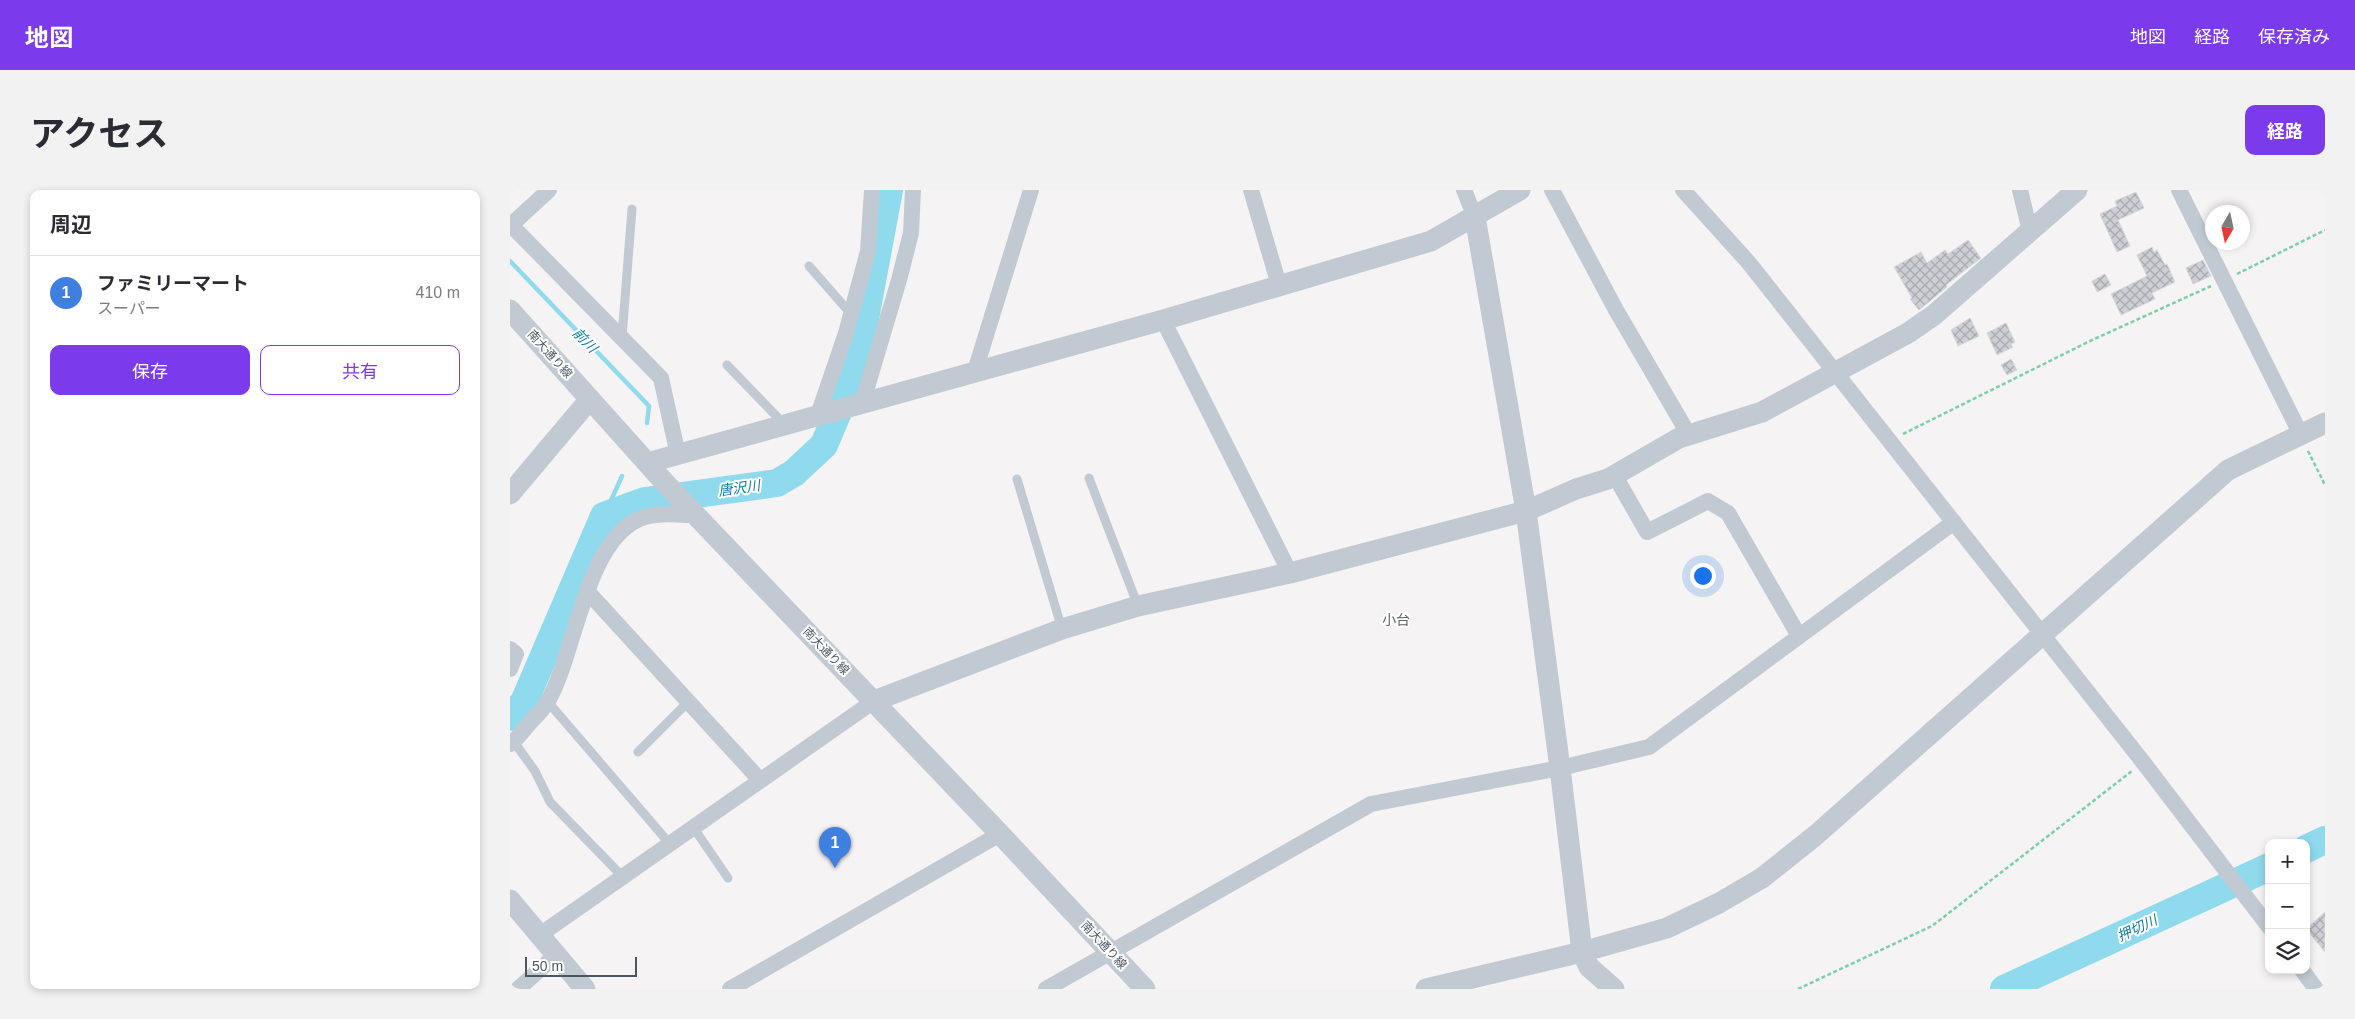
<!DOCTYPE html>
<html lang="ja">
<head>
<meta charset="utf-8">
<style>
	:root { --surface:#fff; --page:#f2f2f3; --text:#2b2b33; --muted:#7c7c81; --line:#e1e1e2; --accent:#7c3aed }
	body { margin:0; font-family:Helvetica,"Noto Sans JP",sans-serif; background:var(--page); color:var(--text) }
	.controls { position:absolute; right:15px; bottom:15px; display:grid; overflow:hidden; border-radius:10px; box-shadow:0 2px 8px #0003 }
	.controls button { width:45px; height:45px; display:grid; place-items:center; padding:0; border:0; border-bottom:1px solid var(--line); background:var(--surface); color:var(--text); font:25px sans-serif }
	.compass { position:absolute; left:1695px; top:15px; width:45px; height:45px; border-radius:50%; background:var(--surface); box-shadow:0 2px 8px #0003; rotate:189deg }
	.scale { position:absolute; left:15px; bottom:12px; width:112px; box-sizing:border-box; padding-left:5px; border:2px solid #4a5661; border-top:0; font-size:14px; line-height:18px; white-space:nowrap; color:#4a5661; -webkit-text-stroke:4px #fff; paint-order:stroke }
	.you { position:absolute; left:1192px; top:385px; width:18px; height:18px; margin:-12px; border:4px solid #fff; border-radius:50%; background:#1a73e8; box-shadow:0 0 0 8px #1a73e833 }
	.badge { display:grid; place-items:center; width:32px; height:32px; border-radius:50%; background:var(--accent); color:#fff; font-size:16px; font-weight:700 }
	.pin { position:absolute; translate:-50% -41px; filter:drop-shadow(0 1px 2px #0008) }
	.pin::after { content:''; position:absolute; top:26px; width:18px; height:15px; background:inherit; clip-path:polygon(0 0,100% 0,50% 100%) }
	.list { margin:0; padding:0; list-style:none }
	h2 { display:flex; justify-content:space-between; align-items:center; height:65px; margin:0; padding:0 20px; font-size:21px }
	h2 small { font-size:16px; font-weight:400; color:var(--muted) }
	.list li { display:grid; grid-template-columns:32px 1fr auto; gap:15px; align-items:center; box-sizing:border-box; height:75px; padding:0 20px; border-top:1px solid var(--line) }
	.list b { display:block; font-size:19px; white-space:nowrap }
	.list p { margin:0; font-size:16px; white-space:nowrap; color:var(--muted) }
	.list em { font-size:16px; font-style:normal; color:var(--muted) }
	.actions { display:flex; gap:10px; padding:15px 20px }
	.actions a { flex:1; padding:11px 0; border:1px solid var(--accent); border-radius:10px; text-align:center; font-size:18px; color:var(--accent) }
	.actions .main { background:var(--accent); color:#fff }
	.icon { flex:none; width:28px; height:28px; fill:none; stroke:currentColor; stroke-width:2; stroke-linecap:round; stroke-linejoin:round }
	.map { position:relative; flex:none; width:1815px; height:799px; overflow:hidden; border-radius:10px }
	header { display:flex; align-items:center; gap:30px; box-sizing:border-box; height:70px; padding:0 25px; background:var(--accent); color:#fff }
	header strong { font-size:24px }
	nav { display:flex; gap:28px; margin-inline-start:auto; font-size:18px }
	.intro { display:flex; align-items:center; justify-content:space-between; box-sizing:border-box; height:120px; padding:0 30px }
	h1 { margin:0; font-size:35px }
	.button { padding:12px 22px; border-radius:10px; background:var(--accent); color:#fff; font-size:18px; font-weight:700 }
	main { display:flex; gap:30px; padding:0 30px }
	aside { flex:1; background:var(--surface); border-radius:10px; box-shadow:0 2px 8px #0003 }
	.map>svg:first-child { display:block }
</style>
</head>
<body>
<header>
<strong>地図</strong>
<nav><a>地図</a><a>経路</a><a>保存済み</a></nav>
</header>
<div class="intro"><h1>アクセス</h1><a class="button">経路</a></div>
<main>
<aside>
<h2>周辺<small></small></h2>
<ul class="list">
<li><span class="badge" style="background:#3f7fe0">1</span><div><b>ファミリーマート</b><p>スーパー</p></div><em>410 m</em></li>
</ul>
<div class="actions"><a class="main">保存</a><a>共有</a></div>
</aside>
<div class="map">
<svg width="1815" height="799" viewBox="0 0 1815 799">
	<defs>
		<pattern id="building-cross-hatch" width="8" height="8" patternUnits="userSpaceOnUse" patternTransform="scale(1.25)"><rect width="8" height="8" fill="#cdcfd5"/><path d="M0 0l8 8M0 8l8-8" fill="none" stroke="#a8abb0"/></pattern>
	</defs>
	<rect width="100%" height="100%" fill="#f5f3f3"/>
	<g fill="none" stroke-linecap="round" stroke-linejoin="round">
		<g stroke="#90daee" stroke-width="4.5">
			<path d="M 0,71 L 139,216 L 137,233"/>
			<path d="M 94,326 L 112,286"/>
		</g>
		<g stroke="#90daee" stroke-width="28">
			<path d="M 0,527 L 14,512 L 94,326 L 135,311 L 267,293 L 284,283 L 314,255 L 338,198 L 352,145 L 379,0"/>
			<path d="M 1796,659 L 1815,650"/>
			<path d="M 1494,799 L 1759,677"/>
		</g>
	</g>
	<g fill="url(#building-cross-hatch)" stroke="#d7d9de">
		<path d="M 1626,2 L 1634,18 L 1608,30 L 1620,56 L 1607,62 L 1590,24 L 1607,16 L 1605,11 Z"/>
		<path d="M 1458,50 L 1471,68 L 1436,95 L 1437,97 L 1409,120 L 1400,109 L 1402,108 L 1384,77 L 1411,62 L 1417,73 L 1435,60 L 1438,64 Z"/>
		<path d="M 1642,57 L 1644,62 L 1647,60 L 1655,75 L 1657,74 L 1665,92 L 1642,103 L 1645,109 L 1611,125 L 1601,104 L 1637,86 L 1627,65 Z"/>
		<path d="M 1693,70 L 1701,86 L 1683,94 L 1676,78 Z"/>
		<path d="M 1595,84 L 1601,95 L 1587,102 L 1582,91 Z"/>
		<path d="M 1460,128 L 1469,146 L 1448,156 L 1441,140 Z"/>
		<path d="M 1496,133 L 1505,152 L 1501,154 L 1503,157 L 1487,165 L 1477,143 Z"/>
		<path d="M 1501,169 L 1507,180 L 1497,185 L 1491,175 Z"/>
		<path d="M 1815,722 L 1815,762 L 1796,739 Z"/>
	</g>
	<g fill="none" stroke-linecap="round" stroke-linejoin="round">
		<g stroke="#7ad0a6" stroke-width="2.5" stroke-dasharray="4 2.5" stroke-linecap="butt">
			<path d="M 1727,84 L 1815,40"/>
			<path d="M 1393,244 L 1580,151 L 1701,96"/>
			<path d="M 1798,261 L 1815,295"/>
			<path d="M 1288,799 L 1422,736 L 1622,581"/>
		</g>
		<g stroke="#c1cad2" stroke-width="9">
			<path d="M 299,76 L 341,124"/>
			<path d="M 112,147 L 122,19"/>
			<path d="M 217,175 L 274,234"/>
			<path d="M 579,288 L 628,416"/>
			<path d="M 507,289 L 552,439"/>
			<path d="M 38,512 L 160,654"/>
			<path d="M 4,552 L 25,581 L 40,612 L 113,687"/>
			<path d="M 128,562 L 178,512"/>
			<path d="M 183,637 L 218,688"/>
		</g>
		<g stroke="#c1cad2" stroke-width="16">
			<path d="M 741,0 L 769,95"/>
			<path d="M 954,0 L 965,27"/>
			<path d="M 1042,0 L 1106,120 L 1179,245"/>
			<path d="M 1173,0 L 1239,73 L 1633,572 L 1759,737"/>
			<path d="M 1510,0 L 1520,41"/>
			<path d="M 1669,0 L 1791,245"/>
			<path d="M 0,34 L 151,188 L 168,265"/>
			<path d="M 1,35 L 39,0"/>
			<path d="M 653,130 L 780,383"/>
			<path d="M 465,181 L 521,0"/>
			<path d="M 352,214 L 389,90 L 401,43 L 403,0"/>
			<path d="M 308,225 L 336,143 L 358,61 L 362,0"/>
			<path d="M 1105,286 L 1137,342 L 1198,311 L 1218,323 L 1289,446"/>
			<path d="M 77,401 L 250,590"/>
			<path d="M 0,459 L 6,464 L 0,479"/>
			<path d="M 0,554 C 7,549 13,541 18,535 C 25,527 33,520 38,511 C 66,463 75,349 132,328 C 147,322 168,325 185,325"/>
			<path d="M 31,744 L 364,511"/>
			<path d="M 1792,780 L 1806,799"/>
			<path d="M 8,799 L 46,765"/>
			<path d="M 220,799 L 490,644"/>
			<path d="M 536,799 L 861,614 L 1050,578 L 1139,557 L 1444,332"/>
		</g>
		<g stroke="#c1cad2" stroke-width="21">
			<path d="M 965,27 L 1016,321 L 1050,578 L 1072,762 L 1079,777 L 1104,799"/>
			<path d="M 0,120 L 156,294 L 490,644 L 635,799"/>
			<path d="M 137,273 L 653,130 L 921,51 L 1010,0"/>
			<path d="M 0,304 L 80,209"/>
			<path d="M 364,511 L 552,439 L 628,416 L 780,383 L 1016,321 L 1066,299 L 1098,289 L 1169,248 L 1252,222 L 1398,143 L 1424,125 L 1567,0"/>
			<path d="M 0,710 L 75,799"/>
			<path d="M 916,799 L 1072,762 L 1157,738 L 1209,713 L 1252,688 L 1306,645 L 1718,280 L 1815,233"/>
		</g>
	</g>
	<g text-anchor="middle" stroke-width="4" stroke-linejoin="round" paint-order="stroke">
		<g font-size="12" fill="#4a5661" stroke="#fff">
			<text transform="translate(40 164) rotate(48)" y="4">南大通り線</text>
			<text transform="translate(316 461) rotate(46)" y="4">南大通り線</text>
			<text transform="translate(594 755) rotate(47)" y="4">南大通り線</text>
		</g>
		<g font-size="14" font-style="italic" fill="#0c7c9b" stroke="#fff">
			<text transform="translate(75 150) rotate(46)" y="5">前川</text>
			<text transform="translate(229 298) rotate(-8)" y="5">唐沢川</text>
			<text transform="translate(1627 738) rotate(-25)" y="5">押切川</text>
		</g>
		<g font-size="14" fill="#5f6368" stroke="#fff">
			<text x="886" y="435">小台</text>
		</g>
	</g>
</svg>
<div class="controls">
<button>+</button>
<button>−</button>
<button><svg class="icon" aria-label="layers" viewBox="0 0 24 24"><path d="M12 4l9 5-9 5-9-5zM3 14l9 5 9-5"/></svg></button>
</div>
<svg class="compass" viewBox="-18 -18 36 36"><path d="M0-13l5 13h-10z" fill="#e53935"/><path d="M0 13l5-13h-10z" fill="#7c7c81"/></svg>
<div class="scale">50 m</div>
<div class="you"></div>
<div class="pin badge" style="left:325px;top:678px;background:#3f7fe0">1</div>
</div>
</main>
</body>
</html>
